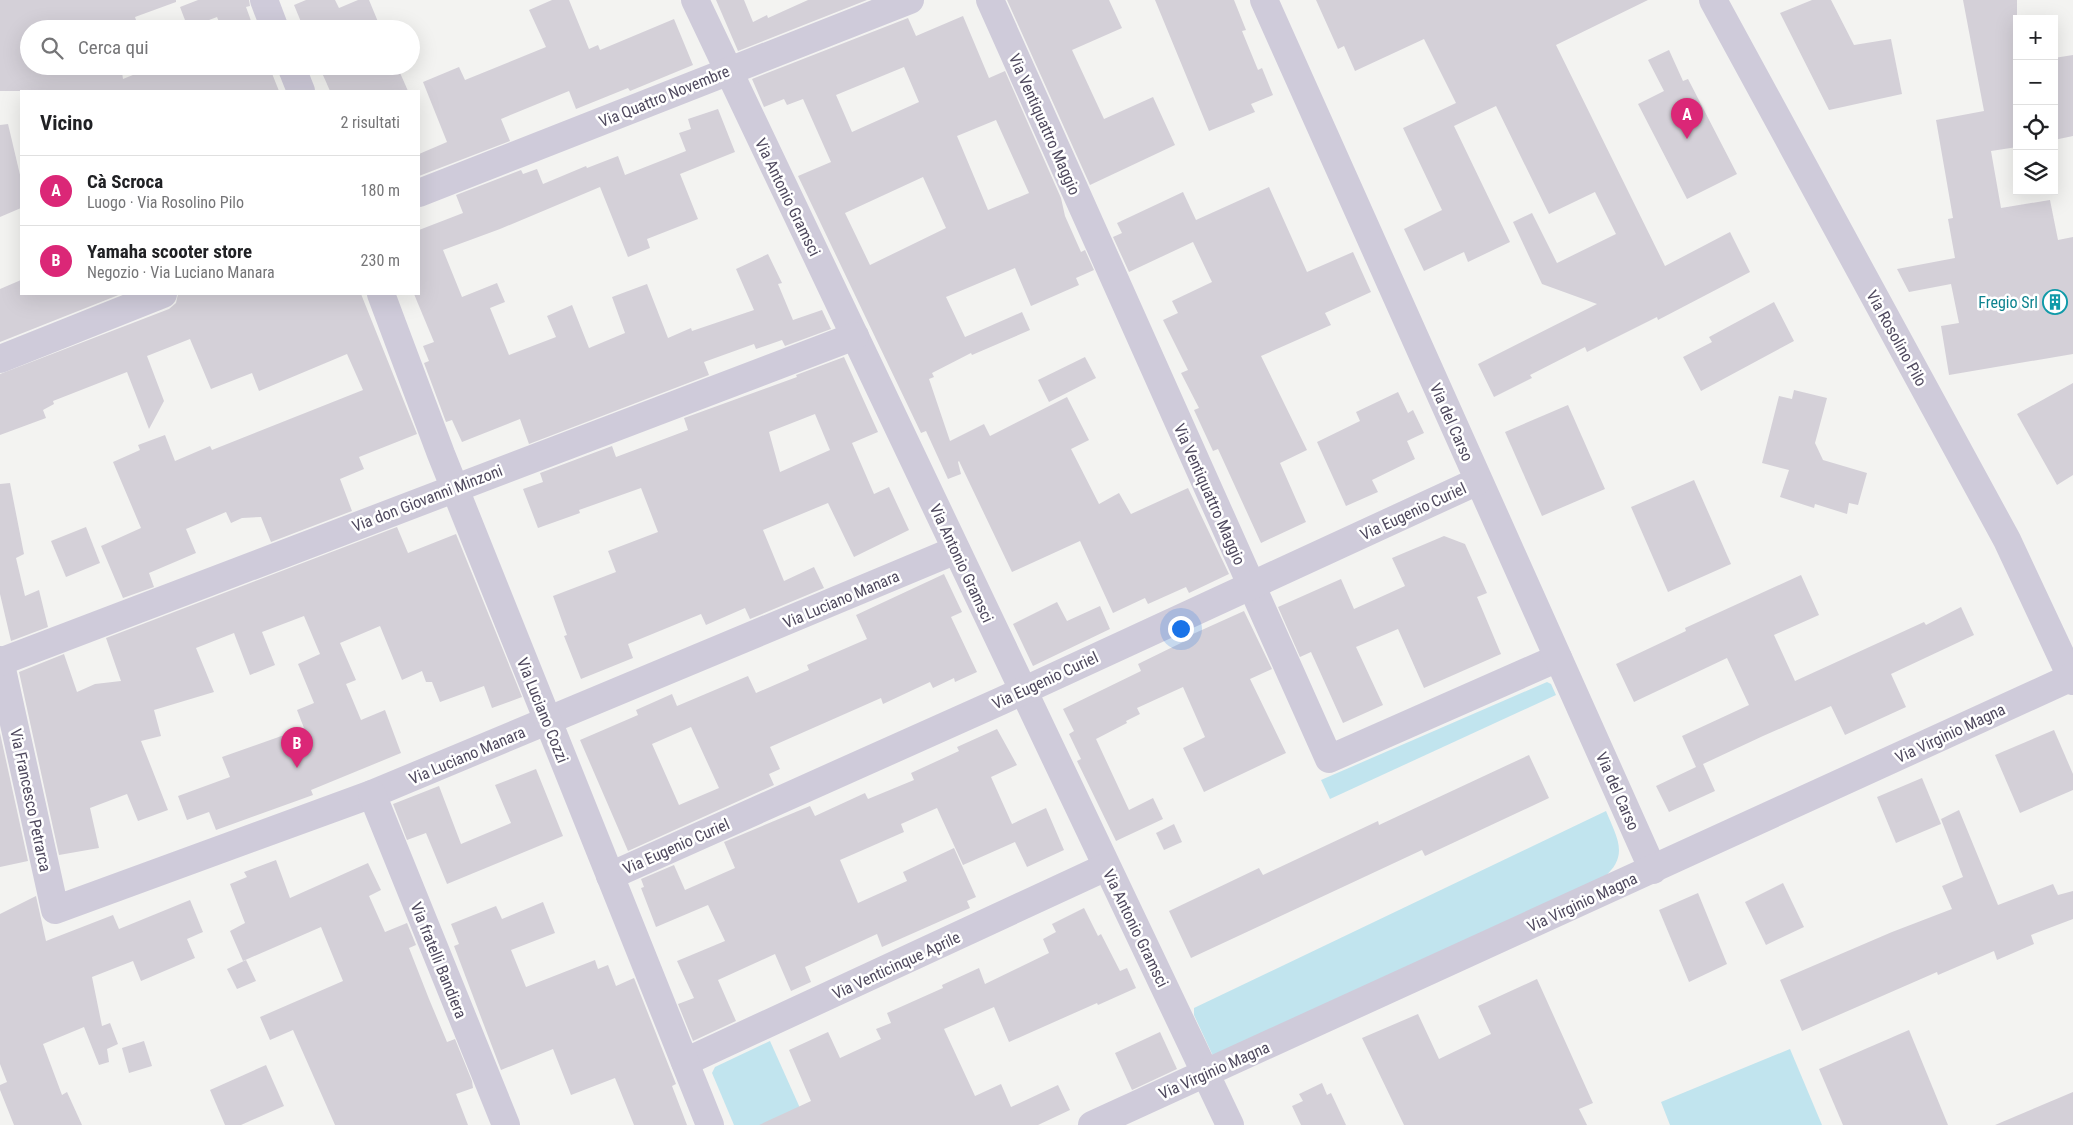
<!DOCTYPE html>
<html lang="it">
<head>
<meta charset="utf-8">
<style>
	:root { --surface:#fff; --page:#f6f6f6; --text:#202124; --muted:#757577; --line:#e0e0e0; --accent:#db2777 }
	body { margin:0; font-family:"Roboto Condensed",sans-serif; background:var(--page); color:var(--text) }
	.controls { position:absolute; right:15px; top:15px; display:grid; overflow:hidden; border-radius:0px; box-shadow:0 5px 20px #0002 }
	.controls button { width:45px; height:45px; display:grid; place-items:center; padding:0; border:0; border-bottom:1px solid var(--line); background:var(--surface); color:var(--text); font:25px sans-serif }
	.you { position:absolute; left:1180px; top:628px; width:18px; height:18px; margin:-12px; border:4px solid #fff; border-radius:50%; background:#1a73e8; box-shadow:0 0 0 8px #1a73e833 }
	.badge { display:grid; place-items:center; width:32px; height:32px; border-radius:50%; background:var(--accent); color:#fff; font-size:16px; font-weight:700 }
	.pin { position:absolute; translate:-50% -41px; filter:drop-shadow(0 1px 2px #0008) }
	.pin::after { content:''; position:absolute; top:26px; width:18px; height:15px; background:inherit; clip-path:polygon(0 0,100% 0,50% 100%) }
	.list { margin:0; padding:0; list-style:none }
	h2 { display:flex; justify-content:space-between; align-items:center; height:65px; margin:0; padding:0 20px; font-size:21px }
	h2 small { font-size:16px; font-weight:400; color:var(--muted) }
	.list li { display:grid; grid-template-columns:32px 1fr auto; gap:15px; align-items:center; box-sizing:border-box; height:70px; padding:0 20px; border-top:1px solid var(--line) }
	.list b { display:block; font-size:19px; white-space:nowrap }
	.list p { margin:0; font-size:16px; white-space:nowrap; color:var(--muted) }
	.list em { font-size:16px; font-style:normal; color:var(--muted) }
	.icon { flex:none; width:28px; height:28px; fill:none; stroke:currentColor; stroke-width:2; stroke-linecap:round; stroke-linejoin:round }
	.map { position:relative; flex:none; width:2073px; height:1125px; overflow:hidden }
	.search { position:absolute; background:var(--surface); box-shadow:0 5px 20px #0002; left:20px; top:20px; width:400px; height:55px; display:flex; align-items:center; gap:12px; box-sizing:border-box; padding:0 18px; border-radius:28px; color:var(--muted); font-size:19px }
	.panel { position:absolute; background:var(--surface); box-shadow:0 5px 20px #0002; left:20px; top:90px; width:400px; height:205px; border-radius:0px }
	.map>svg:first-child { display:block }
</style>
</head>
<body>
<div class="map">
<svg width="2073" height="1125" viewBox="0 0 2073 1125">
	<rect width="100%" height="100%" fill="#f3f3f1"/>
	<g fill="#c1e4ee">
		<path d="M 1547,682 L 1551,684 L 1556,695 L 1330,799 L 1321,780 Z"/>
		<path d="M 1606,811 C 1617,838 1630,856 1603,878 L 1213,1056 L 1194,1015 L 1194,1008 Z"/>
		<path d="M 770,1041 L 804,1117 L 787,1125 L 734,1125 L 712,1073 L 715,1067 Z"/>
		<path d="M 1790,1049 L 1822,1125 L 1670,1125 L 1661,1102 Z"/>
	</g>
	<g fill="#d4d0d8" fill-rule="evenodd">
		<path d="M 0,0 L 176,0 L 176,2 L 135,17 L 139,29 L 29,29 L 29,66 L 121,66 L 123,79 L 155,66 L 269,66 L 279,91 L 0,91 Z"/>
		<path d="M 198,0 L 249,0 L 250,6 L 246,7 L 254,29 L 222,29 L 217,17 L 188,28 L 180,7 Z"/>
		<path d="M 306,0 L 335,0 L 339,8 L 358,0 L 369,0 L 381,29 L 304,29 L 294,5 Z"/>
		<path d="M 552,0 L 569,0 L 589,49 L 598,45 L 600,50 L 674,19 L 693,65 L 630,91 L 628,88 L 576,109 L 569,91 L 501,119 L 510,141 L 419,176 L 419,154 L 447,142 L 423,82 L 459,67 L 465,80 L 546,47 L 529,10 Z"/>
		<path d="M 716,0 L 744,0 L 753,22 L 767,15 L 768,18 L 808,0 L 867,0 L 738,51 Z"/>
		<path d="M 1007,0 L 1109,0 L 1122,28 L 1072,50 L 1104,119 L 1153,97 L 1175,145 L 1090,185 Z"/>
		<path d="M 1155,0 L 1234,0 L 1246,30 L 1242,31 L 1258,70 L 1262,68 L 1273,95 L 1251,104 L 1255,112 L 1209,131 Z"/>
		<path d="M 1316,0 L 1648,0 L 1556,45 L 1665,266 L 1730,232 L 1750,272 L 1658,320 L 1657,317 L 1587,352 L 1585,347 L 1530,375 L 1532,378 L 1494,397 L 1478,364 L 1597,304 L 1542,284 L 1513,222 L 1532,213 L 1557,263 L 1616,234 L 1595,192 L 1549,214 L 1496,106 L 1454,126 L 1510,242 L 1468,262 L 1464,252 L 1424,271 L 1404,229 L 1442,210 L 1403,128 L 1456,103 L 1424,39 L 1355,71 L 1344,46 L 1338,49 Z"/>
		<path d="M 1812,0 L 1831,0 L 1854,45 L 1891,39 L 1902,94 L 1829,110 L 1780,13 Z"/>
		<path d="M 1963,0 L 2017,0 L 2017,147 L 1991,151 L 2001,208 L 2050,200 L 2058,240 L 2073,237 L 2073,354 L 1949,375 L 1941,326 L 1959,323 L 1951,284 L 1909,292 L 1897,269 L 1955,258 L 1948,219 L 1953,218 L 1936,120 L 1984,111 Z"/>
		<path d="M 963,16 L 989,78 L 1005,71 L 1061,198 L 1065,216 L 1081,252 L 1085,250 L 1094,270 L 1076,278 L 1079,285 L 1031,306 L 1015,268 L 946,297 L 965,337 L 1022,312 L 1030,330 L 972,355 L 971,353 L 932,373 L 934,377 L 929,379 L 950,441 L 984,424 L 990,436 L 1067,397 L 1089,440 L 1071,449 L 1099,504 L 1119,493 L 1131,514 L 1188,488 L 1229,574 L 1189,593 L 1186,587 L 1148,604 L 1145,598 L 1113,613 L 1080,541 L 1012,572 L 959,461 L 958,462 L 961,474 L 948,479 L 926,431 L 921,433 L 798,176 L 831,162 L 803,99 L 787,105 L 784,99 L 764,107 L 752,79 L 908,18 L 916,36 ZM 904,67 L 919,102 L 852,132 L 836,95 ZM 996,120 L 1029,193 L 988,210 L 957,136 ZM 923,177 L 946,228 L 870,265 L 845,213 Z"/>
		<path d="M 1669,50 L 1683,81 L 1688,79 L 1737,174 L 1687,199 L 1638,104 L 1664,91 L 1648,60 Z"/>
		<path d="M 2073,55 L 2073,136 L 2054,140 L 2054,58 Z"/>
		<path d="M 319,66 L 397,66 L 408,91 L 330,91 Z"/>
		<path d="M 718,109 L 735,152 L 680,174 L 698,219 L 647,239 L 650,248 L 628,257 L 600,187 L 500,229 L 443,250 L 462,297 L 497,283 L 505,302 L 490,308 L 509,355 L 556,337 L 547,316 L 572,305 L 589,348 L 625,333 L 612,297 L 647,284 L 668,338 L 691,328 L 692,331 L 754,310 L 736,269 L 768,254 L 782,283 L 778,284 L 793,320 L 822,310 L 831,329 L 785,346 L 782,340 L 756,349 L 754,344 L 704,362 L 709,375 L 529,444 L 520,419 L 462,442 L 452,420 L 446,422 L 424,363 L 429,361 L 423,346 L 434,342 L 414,294 L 419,294 L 419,230 L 463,213 L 456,195 L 521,170 L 523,174 L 537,169 L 543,184 L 586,166 L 587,168 L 618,156 L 625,175 L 686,151 L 679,133 L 691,129 L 688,119 Z"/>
		<path d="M 8,124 L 21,179 L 21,208 L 0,217 L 0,125 Z"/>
		<path d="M 1269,187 L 1307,272 L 1353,252 L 1371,292 L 1325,313 L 1331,325 L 1261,356 L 1307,450 L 1280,463 L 1306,522 L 1261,543 L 1218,449 L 1213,451 L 1194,410 L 1199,408 L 1181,373 L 1188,370 L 1163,320 L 1178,313 L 1172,301 L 1212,282 L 1193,242 L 1129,272 L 1113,237 L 1122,233 L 1117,223 L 1183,192 L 1196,220 Z"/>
		<path d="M 21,280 L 21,294 L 121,294 L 0,342 L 0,289 Z"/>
		<path d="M 178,294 L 361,294 L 417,434 L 359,457 L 364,469 L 340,479 L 352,511 L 271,542 L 261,517 L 242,518 L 231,523 L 226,512 L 186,529 L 196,553 L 149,573 L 154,587 L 123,598 L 101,546 L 141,528 L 113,462 L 140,450 L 138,445 L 165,435 L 175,461 L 210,446 L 212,450 L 363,390 L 347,354 L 259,391 L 252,373 L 211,389 L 190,339 L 147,356 L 164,401 L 149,429 L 127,372 L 53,401 L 54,404 L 43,410 L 46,418 L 0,435 L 0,374 L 169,309 L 176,303 Z"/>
		<path d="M 1774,302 L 1794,341 L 1701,391 L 1683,357 L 1712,342 L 1709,337 Z"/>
		<path d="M 844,357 L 878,432 L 852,443 L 874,494 L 889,487 L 909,530 L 854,557 L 828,503 L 763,530 L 784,581 L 814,567 L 824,588 L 750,619 L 745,608 L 706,625 L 701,614 L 628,644 L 633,658 L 581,679 L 564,636 L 567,635 L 553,596 L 616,572 L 608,551 L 658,532 L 641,488 L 579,510 L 580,513 L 538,528 L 523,489 L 543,482 L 540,473 L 612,446 L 616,457 L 688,430 L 684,418 L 797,377 L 796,375 ZM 815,414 L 830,450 L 780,472 L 769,432 Z"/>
		<path d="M 1085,357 L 1096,378 L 1049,402 L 1038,380 Z"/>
		<path d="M 2073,383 L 2073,475 L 2057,485 L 2017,414 Z"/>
		<path d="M 1794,390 L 1827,398 L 1815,443 L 1823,460 L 1867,473 L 1858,505 L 1849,503 L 1847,514 L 1815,504 L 1814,508 L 1780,497 L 1789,470 L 1762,463 L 1779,396 L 1792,399 Z"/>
		<path d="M 1398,392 L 1408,413 L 1413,410 L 1424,433 L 1407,441 L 1415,459 L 1372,480 L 1378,492 L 1346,506 L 1317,442 L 1360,421 L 1356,412 Z"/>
		<path d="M 1568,405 L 1605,489 L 1542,516 L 1505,432 Z"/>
		<path d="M 1694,480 L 1731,564 L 1668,592 L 1631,507 Z"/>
		<path d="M 10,483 L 24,554 L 16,558 L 25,596 L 39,590 L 48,627 L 11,641 L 0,594 L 0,484 Z"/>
		<path d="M 86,527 L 100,563 L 66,577 L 51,541 Z"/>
		<path d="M 397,527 L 408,553 L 456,534 L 522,697 L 492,708 L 484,686 L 440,702 L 432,682 L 426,682 L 422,671 L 402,680 L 380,626 L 340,643 L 356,680 L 346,684 L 361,720 L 385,710 L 401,753 L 311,790 L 313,795 L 216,830 L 209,812 L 187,820 L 178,796 L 230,777 L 222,757 L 304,728 L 297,710 L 314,703 L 298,664 L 320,654 L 304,616 L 262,632 L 275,665 L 250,675 L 234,633 L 196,648 L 214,692 L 154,710 L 161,736 L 141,741 L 168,810 L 138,821 L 127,794 L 90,808 L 99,848 L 59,855 L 19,672 L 64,654 L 77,692 L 95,684 L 121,681 L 106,638 Z"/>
		<path d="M 1444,536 L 1465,544 L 1487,593 L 1477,597 L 1501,654 L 1424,688 L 1398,629 L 1356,647 L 1383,705 L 1343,723 L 1311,652 L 1300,657 L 1278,607 L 1341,579 L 1354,609 L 1405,586 L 1392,558 Z"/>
		<path d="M 944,574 L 962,612 L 951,617 L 977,672 L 955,682 L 954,678 L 933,688 L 930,682 L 883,704 L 881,698 L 770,747 L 780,769 L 769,774 L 774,785 L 628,851 L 580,740 L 638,715 L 636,710 L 672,694 L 677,706 L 748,676 L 756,693 L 809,670 L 807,665 L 867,639 L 856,615 ZM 691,727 L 719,788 L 679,805 L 652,744 Z"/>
		<path d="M 1801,575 L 1819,615 L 1774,635 L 1795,681 L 1924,622 L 1926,625 L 1961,607 L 1974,635 L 1891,674 L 1906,707 L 1845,735 L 1831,706 L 1763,736 L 1703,764 L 1715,791 L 1669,812 L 1656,786 L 1696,767 L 1682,736 L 1749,705 L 1727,658 L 1634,702 L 1616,664 L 1686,631 L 1685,628 Z"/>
		<path d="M 1057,602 L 1067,621 L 1100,606 L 1110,629 L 1033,666 L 1013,624 Z"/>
		<path d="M 1244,611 L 1272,669 L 1250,679 L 1286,753 L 1204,792 L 1183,748 L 1205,737 L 1183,687 L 1137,708 L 1140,714 L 1126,721 L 1127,723 L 1096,739 L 1129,810 L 1153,798 L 1163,819 L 1116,841 L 1077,761 L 1081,759 L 1069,734 L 1074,731 L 1063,709 L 1141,671 L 1138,664 L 1185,641 L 1184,638 Z"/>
		<path d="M 997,729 L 1017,765 L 991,777 L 1012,824 L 1046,808 L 1064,850 L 1027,867 L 1015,842 L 963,865 L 937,808 L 901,824 L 904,832 L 840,860 L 858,903 L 907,881 L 903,872 L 954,848 L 976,897 L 967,901 L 970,908 L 882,947 L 877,934 L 805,967 L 811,982 L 791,991 L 775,954 L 718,980 L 736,1021 L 693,1041 L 678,1004 L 694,998 L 677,961 L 725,941 L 708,905 L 656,927 L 641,888 L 644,887 L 641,879 L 674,865 L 685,890 L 735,868 L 724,842 L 810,806 L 815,816 L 865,793 L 868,799 L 914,780 L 911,773 L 959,751 L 957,747 Z"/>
		<path d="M 2054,730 L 2073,774 L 2073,790 L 2020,813 L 1995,755 Z"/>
		<path d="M 0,733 L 28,861 L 0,867 Z"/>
		<path d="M 1529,755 L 1549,798 L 1425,856 L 1422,850 L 1191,958 L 1169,911 L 1259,868 L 1263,875 L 1378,821 L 1379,825 Z"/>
		<path d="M 536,769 L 563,836 L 447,884 L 426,833 L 407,840 L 393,804 L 439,786 L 461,844 L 511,823 L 495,785 Z"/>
		<path d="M 1922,778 L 1941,824 L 1896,843 L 1877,797 Z"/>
		<path d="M 1959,810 L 1998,905 L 2053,884 L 2058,895 L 2073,891 L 2073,919 L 2031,935 L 2034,944 L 1997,960 L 1994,951 L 1938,975 L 1937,972 L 1802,1031 L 1780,980 L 1892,932 L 1952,909 L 1942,886 L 1963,877 L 1941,819 Z"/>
		<path d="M 1174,824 L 1182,842 L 1164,850 L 1156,833 Z"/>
		<path d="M 276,860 L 290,898 L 368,863 L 381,890 L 369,896 L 385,932 L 407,923 L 416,945 L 409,948 L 429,999 L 447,1042 L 455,1039 L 472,1081 L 473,1088 L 456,1094 L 468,1125 L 335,1125 L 293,1030 L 270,1040 L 260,1017 L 343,981 L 321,927 L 243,961 L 230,931 L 245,923 L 230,884 L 247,877 L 244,872 Z"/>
		<path d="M 1783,883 L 1804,927 L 1766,945 L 1745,902 Z"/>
		<path d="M 1698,893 L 1727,964 L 1689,982 L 1659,910 Z"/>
		<path d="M 36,896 L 46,941 L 113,915 L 119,929 L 190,900 L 203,932 L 187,939 L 195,958 L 141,981 L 133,961 L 92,977 L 102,1026 L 110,1023 L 118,1044 L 107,1049 L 109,1062 L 99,1065 L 84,1027 L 43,1044 L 62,1095 L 67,1092 L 82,1125 L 14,1125 L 0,1090 L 0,1085 L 7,1082 L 0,1064 L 0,914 Z"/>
		<path d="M 543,902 L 555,933 L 511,950 L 526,987 L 595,960 L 598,969 L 608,965 L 616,986 L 634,978 L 676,1084 L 672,1086 L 687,1125 L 634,1125 L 615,1078 L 571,1095 L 553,1049 L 501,1070 L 454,946 L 459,944 L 451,924 L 496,906 L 502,919 Z"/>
		<path d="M 1084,908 L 1098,936 L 1101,934 L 1120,971 L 1127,968 L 1136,988 L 1098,1005 L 1097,1003 L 1009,1042 L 994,1007 L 944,1029 L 975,1096 L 1001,1084 L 1011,1107 L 1058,1085 L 1070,1110 L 1038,1125 L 759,1125 L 811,1101 L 789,1050 L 828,1032 L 840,1058 L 881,1039 L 876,1029 L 891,1023 L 887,1013 L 943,988 L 942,985 L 979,968 L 985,984 L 1049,953 L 1043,939 L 1056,932 L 1052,924 Z"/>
		<path d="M 246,960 L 256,981 L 237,989 L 227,969 Z"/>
		<path d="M 1537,979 L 1593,1103 L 1579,1109 L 1587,1125 L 1404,1125 L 1362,1038 L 1418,1014 L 1439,1059 L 1491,1034 L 1478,1006 Z"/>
		<path d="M 1909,1030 L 1948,1125 L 1843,1125 L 1819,1069 Z"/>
		<path d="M 1160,1032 L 1177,1069 L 1132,1090 L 1115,1053 Z"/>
		<path d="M 144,1041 L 152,1066 L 129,1073 L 122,1048 Z"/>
		<path d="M 266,1065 L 284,1106 L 241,1125 L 225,1125 L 210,1090 Z"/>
		<path d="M 1322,1083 L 1327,1095 L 1331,1093 L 1346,1125 L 1301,1125 L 1292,1106 L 1303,1101 L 1299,1094 Z"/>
		<path d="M 2073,1092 L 2073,1125 L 1995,1125 Z"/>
	</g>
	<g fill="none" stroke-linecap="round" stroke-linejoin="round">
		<g stroke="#cfcbda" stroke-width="28">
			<path d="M 695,0 L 1230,1125"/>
			<path d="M 990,0 L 1329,759 L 1558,658"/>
			<path d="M 1264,0 L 1653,870"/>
			<path d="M 1713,0 L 2007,540 L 2073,681"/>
			<path d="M 419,193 L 910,0"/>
			<path d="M 0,359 L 163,294"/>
			<path d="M 0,660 L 55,910 L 372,794 L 956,550"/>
			<path d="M 0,662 L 855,336"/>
			<path d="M 372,794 L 506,1125"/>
			<path d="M 610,876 L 1001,701 L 1478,481"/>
			<path d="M 685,1062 L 1106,867"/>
			<path d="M 1092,1125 L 2072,677"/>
		</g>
		<g stroke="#cfcbda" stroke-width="28">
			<path d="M 264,0 L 275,29"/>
			<path d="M 291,66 L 301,91"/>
			<path d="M 381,294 L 441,454 L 710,1125"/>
		</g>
	</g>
	<defs>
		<symbol id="building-ring" viewBox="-11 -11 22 22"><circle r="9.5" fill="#fff" stroke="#0f9aa8" stroke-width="1.5"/><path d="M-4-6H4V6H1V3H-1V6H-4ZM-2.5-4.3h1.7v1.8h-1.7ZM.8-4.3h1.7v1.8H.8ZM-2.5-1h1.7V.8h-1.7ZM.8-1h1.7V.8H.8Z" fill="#0f9aa8"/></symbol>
	</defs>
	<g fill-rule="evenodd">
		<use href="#building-ring" x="2041" y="288" width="28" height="28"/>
	</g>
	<g text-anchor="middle" stroke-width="5" stroke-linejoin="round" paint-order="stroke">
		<g font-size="16" fill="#4f495e" stroke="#fff">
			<text transform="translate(664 96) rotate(-22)" y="6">Via Quattro Novembre</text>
			<text transform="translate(1045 124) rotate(66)" y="6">Via Ventiquattro Maggio</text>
			<text transform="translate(788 197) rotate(64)" y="6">Via Antonio Gramsci</text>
			<text transform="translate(1897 338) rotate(61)" y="6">Via Rosolino Pilo</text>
			<text transform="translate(1452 422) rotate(66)" y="6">Via del Carso</text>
			<text transform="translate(1210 494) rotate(66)" y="6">Via Ventiquattro Maggio</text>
			<text transform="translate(427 498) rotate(-21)" y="6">Via don Giovanni Minzoni</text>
			<text transform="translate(1413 511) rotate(-25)" y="6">Via Eugenio Curiel</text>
			<text transform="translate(962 563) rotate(65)" y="6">Via Antonio Gramsci</text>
			<text transform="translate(841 599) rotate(-23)" y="6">Via Luciano Manara</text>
			<text transform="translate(1045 680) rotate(-25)" y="6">Via Eugenio Curiel</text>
			<text transform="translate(543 710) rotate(68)" y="6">Via Luciano Cozzi</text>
			<text transform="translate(1950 733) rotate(-25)" y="6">Via Virginio Magna</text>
			<text transform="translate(467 755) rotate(-23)" y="6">Via Luciano Manara</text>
			<text transform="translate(1618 791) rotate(66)" y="6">Via del Carso</text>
			<text transform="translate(31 800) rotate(78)" y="6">Via Francesco Petrarca</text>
			<text transform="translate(676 846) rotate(-24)" y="6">Via Eugenio Curiel</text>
			<text transform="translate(1582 902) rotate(-25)" y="6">Via Virginio Magna</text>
			<text transform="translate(1136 928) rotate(64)" y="6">Via Antonio Gramsci</text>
			<text transform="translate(439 960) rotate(68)" y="6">Via fratelli Bandiera</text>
			<text transform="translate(896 965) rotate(-25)" y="6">Via Venticinque Aprile</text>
			<text transform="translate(1214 1070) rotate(-24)" y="6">Via Virginio Magna</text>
		</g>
		<g font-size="16" fill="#0d838f" stroke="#fff" text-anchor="end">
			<text x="2038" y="308">Fregio Srl</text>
		</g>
	</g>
</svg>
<div class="controls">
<button>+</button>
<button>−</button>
<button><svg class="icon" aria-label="locate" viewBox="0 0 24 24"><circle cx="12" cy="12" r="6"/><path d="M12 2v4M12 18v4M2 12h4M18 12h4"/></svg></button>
<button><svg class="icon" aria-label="layers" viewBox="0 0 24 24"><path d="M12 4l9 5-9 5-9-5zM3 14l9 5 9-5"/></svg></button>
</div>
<div class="you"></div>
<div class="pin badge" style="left:1687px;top:139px">A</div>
<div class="pin badge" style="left:297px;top:768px">B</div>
<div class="search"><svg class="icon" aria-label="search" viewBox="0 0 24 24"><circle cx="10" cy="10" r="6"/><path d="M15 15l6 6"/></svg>Cerca qui</div>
<section class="panel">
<h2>Vicino<small>2 risultati</small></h2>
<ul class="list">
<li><span class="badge">A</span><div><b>Cà Scroca</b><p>Luogo · Via Rosolino Pilo</p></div><em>180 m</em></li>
<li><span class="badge">B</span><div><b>Yamaha scooter store</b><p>Negozio · Via Luciano Manara</p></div><em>230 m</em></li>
</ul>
</section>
</div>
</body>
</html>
